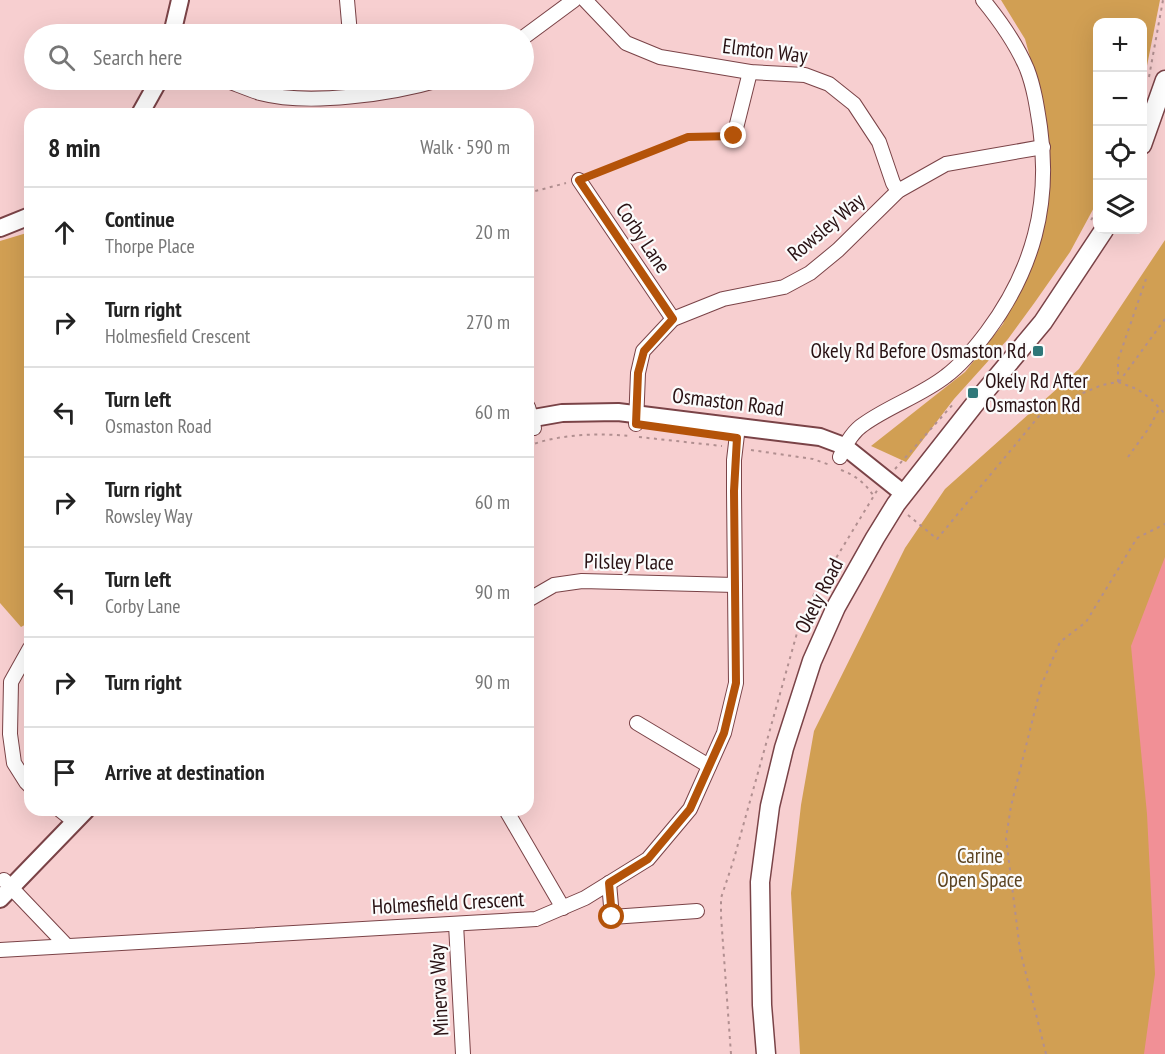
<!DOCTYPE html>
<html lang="en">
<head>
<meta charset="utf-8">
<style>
	:root { --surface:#fff; --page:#f2f2f2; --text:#222; --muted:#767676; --line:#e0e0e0 }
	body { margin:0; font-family:"PT Sans Narrow",sans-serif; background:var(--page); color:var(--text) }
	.controls { position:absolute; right:18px; top:18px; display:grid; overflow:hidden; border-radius:12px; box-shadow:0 6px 24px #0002 }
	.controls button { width:54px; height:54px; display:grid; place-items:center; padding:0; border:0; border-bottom:2px solid var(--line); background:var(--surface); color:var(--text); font:30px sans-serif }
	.stop { position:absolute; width:18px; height:18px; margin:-14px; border:4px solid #b45309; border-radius:50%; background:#fff }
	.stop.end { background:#b45309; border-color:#fff; box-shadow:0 2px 6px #0008 }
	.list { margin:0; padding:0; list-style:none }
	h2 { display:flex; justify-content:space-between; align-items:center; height:78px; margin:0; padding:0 24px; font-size:26px }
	h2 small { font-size:20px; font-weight:400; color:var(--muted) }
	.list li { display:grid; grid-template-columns:39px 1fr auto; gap:18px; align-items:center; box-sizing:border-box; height:90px; padding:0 24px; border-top:2px solid var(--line) }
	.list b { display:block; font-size:22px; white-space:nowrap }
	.list p { margin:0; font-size:20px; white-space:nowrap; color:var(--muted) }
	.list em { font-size:20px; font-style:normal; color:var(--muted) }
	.icon { flex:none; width:33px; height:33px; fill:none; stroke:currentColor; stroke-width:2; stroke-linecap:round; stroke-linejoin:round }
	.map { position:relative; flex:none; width:1165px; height:1054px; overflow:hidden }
	.search { position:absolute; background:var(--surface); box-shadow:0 6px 24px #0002; left:24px; top:24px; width:510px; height:66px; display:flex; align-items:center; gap:15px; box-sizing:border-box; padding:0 21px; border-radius:33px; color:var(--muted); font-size:22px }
	.panel { position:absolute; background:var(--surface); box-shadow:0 6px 24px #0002; left:24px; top:108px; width:510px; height:708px; border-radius:18px }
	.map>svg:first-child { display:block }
</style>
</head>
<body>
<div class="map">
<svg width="1165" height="1054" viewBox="0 0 1165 1054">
	<rect width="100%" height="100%" fill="#f7cfd0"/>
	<g fill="#d19f53">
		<path d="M 1001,0 L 1160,0 L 1143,86 L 1142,22 L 1098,22 L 1097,202 L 1070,252 L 1035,302 L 1008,339 L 954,399 L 906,462 L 871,446 L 965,372 L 1003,324 L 1043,230 L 1046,115 L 1025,39 Z"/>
		<path d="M 30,232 L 30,622 L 21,627 L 0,603 L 0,241 Z"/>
		<path d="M 1165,240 L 1165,1054 L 800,1054 L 791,893 L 801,805 L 814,731 L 905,548 L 945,489 L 1079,369 Z"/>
	</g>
	<path fill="#f19096" d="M 1165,557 L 1165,1054 L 1144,1054 L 1155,974 L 1147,814 L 1131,646 Z"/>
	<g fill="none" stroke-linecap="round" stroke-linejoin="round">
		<defs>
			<g id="minor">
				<path d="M 347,0 L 350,34"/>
				<path d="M 585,0 L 626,43 L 660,57 L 750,72 L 805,75 L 829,84 L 854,104 L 879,142 L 893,183 L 898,191"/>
				<path d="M 524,37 L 574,0"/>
				<path d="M 225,80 C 236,84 248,89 260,93 C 309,106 391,94 439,80"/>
				<path d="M 734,136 L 750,72"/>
				<path d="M 579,180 L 673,319"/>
				<path d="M 528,407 L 534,428"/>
				<path d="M 636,424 L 638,373 L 643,351 L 673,319 L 723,299 L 784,287 L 810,273 L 838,250 L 898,191 L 946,164 L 1043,147"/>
				<path d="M 840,457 C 845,445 853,431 864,424 C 889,406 922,395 946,376 C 962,364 975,348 987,332 C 1033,270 1051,204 1040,127 C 1037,107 1034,87 1027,69 C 1016,43 1001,22 983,0"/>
				<path d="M 528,600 L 554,585 L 582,581 L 735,585"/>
				<path d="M 30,648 L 11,682 L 10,734 L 14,763 L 26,782 L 30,786"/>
				<path d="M 637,723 L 709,766"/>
				<path d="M 60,810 L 74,821"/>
				<path d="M 506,810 L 563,908"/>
				<path d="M 4,880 L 66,945"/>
				<path d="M 609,883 L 612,917 L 697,911"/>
				<path d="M 456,924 L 463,1054"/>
				<path d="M 0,950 L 536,919 L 585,898 L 648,859 L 690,809 L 724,733 L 736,683 L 734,491 L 734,460 L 738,426"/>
			</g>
			<g id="tertiary">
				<path d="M 172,34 L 180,0"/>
				<path d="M 140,114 L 159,80"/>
				<path d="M 0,228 L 30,216"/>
				<path d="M 528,419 L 562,413 L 618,412 L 820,437 L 844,446 L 904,494"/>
				<path d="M 0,899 L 86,810"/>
			</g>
			<g id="secondary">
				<path d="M 1142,145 L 1165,80"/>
				<path d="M 766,1054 L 762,1005 L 760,882 L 770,806 L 784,748 L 812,661 L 836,607 L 875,538 L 896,504 L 977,401 L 1043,322 L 1104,230"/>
			</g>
		</defs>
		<use href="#minor" stroke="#7a4347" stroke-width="16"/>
		<use href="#tertiary" stroke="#7a4347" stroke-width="20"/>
		<use href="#secondary" stroke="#7a4347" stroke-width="21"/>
		<g stroke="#b18f90" stroke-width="2" stroke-dasharray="3 4.5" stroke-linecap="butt">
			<path d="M 1149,77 L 1163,0"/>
			<path d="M 591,175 L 689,137 L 722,136"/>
			<path d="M 528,193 L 566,183"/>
			<path d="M 1091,220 L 1098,209"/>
			<path d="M 1118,382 L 1118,360 L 1146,279"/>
			<path d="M 1119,382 L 1165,319"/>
			<path d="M 639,437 L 722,446"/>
			<path d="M 528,446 C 559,434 598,433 630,436"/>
			<path d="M 751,450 L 813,459 L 830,465"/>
			<path d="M 1128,457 L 1149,428 L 1159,409"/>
			<path d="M 895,469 L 955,402"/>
			<path d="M 841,470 C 855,475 865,483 873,495"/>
			<path d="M 908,515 L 937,539 L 1045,409 L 1102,385 L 1118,382 L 1137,389 L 1151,399 L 1165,414"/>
			<path d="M 731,1054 L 721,916 L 721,898 L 733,862 L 797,633 L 813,596 L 878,489"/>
			<path d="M 1046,1054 L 1020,950 L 1006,838 L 1011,806 L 1041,686 L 1060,642 L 1086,622 L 1137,538 L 1165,524"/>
		</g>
		<use href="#minor" stroke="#fff" stroke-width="14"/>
		<use href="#tertiary" stroke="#fff" stroke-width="16"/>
		<use href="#secondary" stroke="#fff" stroke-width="18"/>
	</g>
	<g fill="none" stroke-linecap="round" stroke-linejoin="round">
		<path stroke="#b45309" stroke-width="8" d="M 612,917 L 609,883 L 648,859 L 690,809 L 724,733 L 736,683 L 734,491 L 737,438 L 636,424 L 638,373 L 644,351 L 673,319 L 579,180 L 688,137 L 734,136"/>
	</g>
	<g fill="#2e7778" stroke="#fbfbfb" stroke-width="2">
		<rect x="1032" y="345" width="12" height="12" rx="3"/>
		<rect x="967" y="387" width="12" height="12" rx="3"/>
	</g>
	<g text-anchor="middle" stroke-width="4.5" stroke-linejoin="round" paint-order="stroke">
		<g font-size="21" fill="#281113" stroke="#fbfbfb">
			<text transform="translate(765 51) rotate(7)" y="7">Elmton Way</text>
			<text transform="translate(826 227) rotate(-40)" y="7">Rowsley Way</text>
			<text transform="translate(643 238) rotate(56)" y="7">Corby Lane</text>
			<text transform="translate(728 402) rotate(7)" y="7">Osmaston Road</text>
			<text transform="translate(629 562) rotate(1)" y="7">Pilsley Place</text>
			<text transform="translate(819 596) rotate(-63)" y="7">Okely Road</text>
			<text transform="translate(448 903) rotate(-3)" y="7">Holmesfield Crescent</text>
			<text transform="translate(439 990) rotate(-93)" y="7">Minerva Way</text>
		</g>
		<g font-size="21" fill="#281113" stroke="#fbfbfb" text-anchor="end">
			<text x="1026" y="358">Okely Rd Before Osmaston Rd</text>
			<text x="985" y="388" text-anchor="start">Okely Rd After<tspan x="985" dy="24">Osmaston Rd</tspan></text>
		</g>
		<g font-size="21" fill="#5c4422" stroke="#fbfbfb">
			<text x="980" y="863">Carine<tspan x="980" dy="24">Open Space</tspan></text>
		</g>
	</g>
</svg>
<div class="controls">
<button>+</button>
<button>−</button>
<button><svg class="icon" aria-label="locate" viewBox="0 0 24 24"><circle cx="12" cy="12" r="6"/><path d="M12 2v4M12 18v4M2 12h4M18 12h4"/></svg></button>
<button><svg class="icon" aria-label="layers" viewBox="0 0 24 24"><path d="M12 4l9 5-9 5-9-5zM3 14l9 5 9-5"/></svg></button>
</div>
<div class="stop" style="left:612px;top:917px"></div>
<div class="stop end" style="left:734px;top:136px"></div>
<div class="search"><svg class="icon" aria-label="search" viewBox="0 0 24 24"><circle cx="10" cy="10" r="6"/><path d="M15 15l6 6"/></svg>Search here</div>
<section class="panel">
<h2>8 min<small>Walk · 590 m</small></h2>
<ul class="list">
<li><svg class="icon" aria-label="ahead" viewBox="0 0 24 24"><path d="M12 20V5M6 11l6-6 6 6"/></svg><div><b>Continue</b><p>Thorpe Place</p></div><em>20 m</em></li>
<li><svg class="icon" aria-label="right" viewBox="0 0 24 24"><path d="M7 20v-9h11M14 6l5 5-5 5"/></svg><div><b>Turn right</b><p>Holmesfield Crescent</p></div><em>270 m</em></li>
<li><svg class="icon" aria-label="left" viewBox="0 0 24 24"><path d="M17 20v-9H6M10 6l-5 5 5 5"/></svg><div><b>Turn left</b><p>Osmaston Road</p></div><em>60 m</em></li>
<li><svg class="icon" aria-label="right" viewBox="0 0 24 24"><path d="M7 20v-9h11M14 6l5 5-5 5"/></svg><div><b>Turn right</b><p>Rowsley Way</p></div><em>60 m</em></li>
<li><svg class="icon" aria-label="left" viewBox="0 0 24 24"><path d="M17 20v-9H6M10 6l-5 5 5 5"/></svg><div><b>Turn left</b><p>Corby Lane</p></div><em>90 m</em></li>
<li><svg class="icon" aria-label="right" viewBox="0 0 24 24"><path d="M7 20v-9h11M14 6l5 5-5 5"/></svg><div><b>Turn right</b></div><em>90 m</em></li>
<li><svg class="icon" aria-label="arrive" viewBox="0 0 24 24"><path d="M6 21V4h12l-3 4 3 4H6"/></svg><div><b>Arrive at destination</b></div></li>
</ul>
</section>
</div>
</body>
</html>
